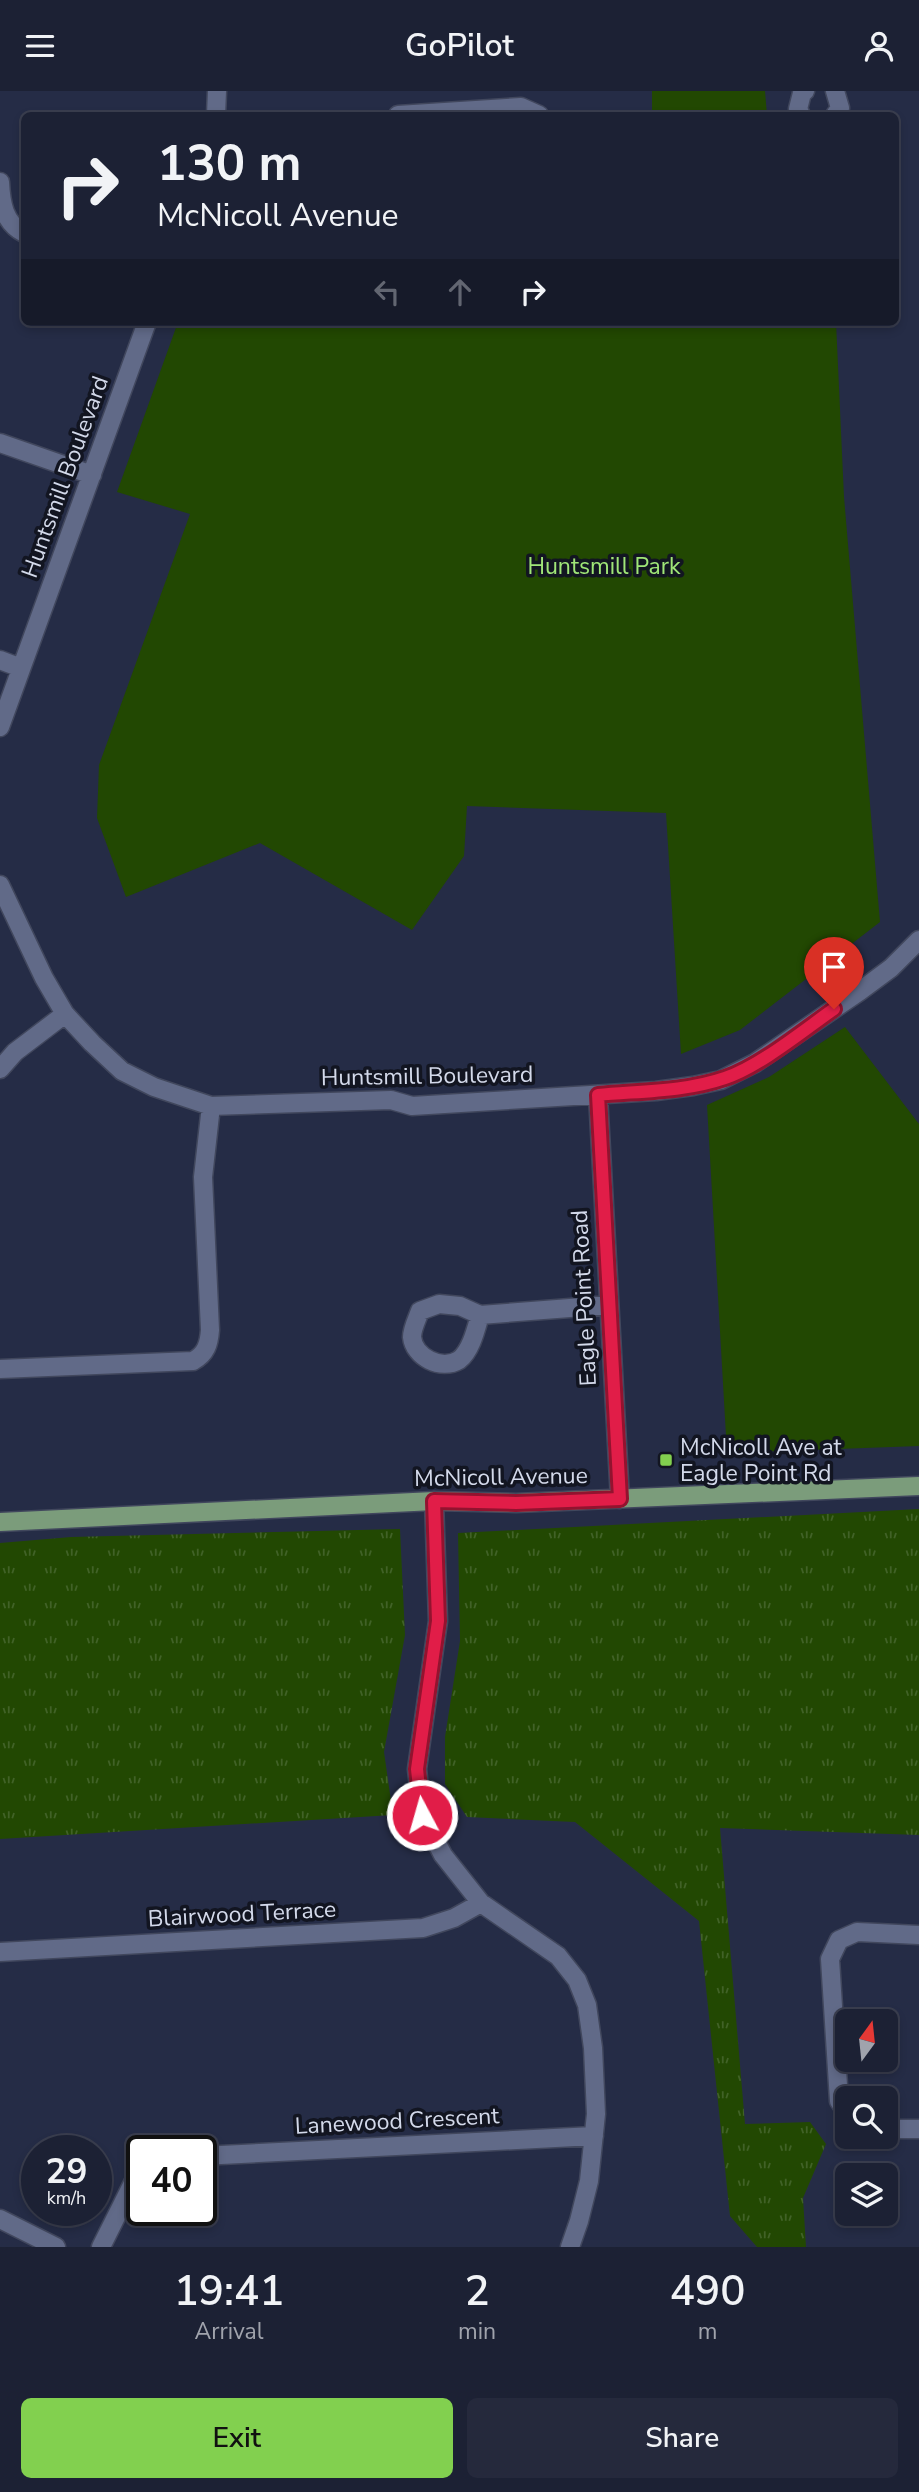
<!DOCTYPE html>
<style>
body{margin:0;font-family:"Nunito Sans",sans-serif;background:#25293c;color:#f1f3f6;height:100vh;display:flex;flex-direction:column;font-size:26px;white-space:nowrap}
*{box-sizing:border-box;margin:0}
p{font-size:23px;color:#a0a3ac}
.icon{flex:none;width:38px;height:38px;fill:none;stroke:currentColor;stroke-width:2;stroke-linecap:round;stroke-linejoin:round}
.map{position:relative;height:2156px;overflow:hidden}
.drawer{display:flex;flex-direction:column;background:#1c2134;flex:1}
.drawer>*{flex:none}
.top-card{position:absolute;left:21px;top:21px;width:878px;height:214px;border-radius:10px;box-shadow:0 4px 10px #0003,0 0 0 2px #3a3e4f;background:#1c2134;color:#f1f3f6;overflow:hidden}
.needle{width:46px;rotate:15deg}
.buttons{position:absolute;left:835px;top:1918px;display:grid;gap:14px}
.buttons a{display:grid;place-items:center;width:63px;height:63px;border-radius:10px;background:#1c2134;box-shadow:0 4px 10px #0003,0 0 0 2px #3a3e4f;font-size:35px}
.speed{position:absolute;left:21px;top:2044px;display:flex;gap:14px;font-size:35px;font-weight:700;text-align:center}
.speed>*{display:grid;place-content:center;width:91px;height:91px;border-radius:50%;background:#1c2134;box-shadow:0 4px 10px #0003,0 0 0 2px #3a3e4f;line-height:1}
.speed small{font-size:18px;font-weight:400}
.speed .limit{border:4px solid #111;border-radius:10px;background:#fff;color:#111}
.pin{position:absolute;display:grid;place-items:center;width:60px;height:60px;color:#fff;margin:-72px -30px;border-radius:50% 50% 50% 0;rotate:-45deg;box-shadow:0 0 7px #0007}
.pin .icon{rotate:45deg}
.me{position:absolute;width:77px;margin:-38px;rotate:354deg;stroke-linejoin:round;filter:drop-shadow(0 0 5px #0008)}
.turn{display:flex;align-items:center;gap:24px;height:147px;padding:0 21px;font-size:32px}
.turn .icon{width:91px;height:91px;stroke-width:2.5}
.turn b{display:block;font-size:49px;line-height:60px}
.lanes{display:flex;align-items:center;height:66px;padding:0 21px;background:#0003;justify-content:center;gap:35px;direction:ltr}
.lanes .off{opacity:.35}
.eta{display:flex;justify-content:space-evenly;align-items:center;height:119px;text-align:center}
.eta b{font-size:42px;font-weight:600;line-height:49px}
.primary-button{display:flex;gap:14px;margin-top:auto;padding:14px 21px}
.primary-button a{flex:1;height:80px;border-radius:10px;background:#82d04f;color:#111;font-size:28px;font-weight:600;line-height:80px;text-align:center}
.primary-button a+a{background:#25293c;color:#f1f3f6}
header{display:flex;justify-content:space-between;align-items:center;height:91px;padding:0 21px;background:#1c2134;font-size:32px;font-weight:600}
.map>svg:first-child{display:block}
.grass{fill:url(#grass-tufts)}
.park{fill:#224802}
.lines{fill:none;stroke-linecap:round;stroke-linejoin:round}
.minor-casing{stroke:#41475d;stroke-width:21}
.major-casing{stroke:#41475d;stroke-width:21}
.minor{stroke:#616a88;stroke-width:18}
.major{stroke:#7b9c7b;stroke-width:18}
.route-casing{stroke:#92132f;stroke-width:18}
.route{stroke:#e11d48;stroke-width:12}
.poi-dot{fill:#82d04f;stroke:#121521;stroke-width:2.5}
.labels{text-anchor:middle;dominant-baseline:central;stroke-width:7;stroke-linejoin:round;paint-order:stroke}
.street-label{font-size:23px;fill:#d3d9ea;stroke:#121521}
.park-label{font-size:23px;fill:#a0e678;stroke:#121521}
.poi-label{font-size:23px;fill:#d3d9ea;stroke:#121521;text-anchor:start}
</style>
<header><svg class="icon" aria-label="menu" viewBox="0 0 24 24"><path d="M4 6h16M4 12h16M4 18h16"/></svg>GoPilot<svg class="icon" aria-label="person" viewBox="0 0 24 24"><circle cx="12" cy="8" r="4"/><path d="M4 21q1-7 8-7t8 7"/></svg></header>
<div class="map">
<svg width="919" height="2156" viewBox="0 0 919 2156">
<defs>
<pattern id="grass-tufts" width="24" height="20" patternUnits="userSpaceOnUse" patternTransform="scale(1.75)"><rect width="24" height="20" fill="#224802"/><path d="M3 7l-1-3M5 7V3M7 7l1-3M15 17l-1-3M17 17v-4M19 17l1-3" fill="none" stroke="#416227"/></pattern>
</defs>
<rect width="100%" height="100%" fill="#252c46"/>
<path class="grass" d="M 919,1418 L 919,1744 L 720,1737 L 745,2033 L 810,2031 L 826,2053 L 803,2107 L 806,2156 L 757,2156 L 730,2125 L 699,1830 L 575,1731 L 467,1726 L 445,1693 L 445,1646 L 460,1550 L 458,1442 Z
M 400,1438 L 405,1544 L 384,1661 L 393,1724 L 0,1748 L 0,1452 L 71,1446 Z"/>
<path class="park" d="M 652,0 L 765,0 L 767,24 L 652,24 Z
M 178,231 L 836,231 L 844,406 L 880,831 L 740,939 L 681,963 L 666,722 L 467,715 L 464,765 L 412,839 L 260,752 L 126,806 L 97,727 L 99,674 L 190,423 L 117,401 Z
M 845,936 L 919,1033 L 919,1355 L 727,1362 L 707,1014 L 769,986 Z"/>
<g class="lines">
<g class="minor-casing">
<path id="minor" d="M 835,0 L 840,17 L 835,24
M 216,24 L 217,0
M 398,24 L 521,16 L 539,24
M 801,24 L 798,18 L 802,2 L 805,0
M 0,91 C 1,112 4,132 24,142
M 0,352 L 92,384
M 0,569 L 21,577
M 0,636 L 147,231
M 0,794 L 44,887 L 65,923 L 92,952 L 122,980 L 154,996 L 211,1015 L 391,1009 L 412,1015 L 656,1000 L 693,995 L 721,989 L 755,972 L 860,900 L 891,877 L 919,849
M 0,978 L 15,961 L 65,923
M 598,1004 L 620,1408
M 480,1224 C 476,1238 471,1260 459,1269 C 441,1280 414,1266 412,1246 C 412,1238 417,1228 420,1220 L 439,1213 L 460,1215 L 480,1224 L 609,1214
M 0,1278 L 193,1270 C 206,1263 209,1253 210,1239 L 203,1086 L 211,1015
M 434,1410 L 438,1530 L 417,1678 L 422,1724 L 443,1764 L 481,1812 L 558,1865 L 577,1889 L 587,1914 L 593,1957 L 596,2023 L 589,2090 L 579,2130 L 570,2156
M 0,1861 L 423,1837 L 454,1827 L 481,1812
M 847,2022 L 839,2010 L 830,1868 L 839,1849 L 857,1841 L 919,1844
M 886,2038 L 919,2038
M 201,2065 L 594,2045
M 0,2128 L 56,2156
M 101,2156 L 142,2074"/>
</g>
<g class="major-casing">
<path id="major" d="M 0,1431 L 434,1410 L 516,1412 L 919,1395"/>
</g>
<use href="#minor" class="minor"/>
<use href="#major" class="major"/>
</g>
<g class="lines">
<g class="route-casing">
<path id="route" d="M 422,1724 L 417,1678 L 438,1530 L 434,1410 L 516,1412 L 620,1408 L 598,1004 C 640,1000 684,1001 725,987 C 759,976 804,939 834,918"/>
</g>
<use href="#route" class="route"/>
</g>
<rect class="poi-dot" x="659" y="1362" width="14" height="14" rx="3.5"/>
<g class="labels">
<g class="street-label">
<text transform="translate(65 386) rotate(-70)">Huntsmill Boulevard</text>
<text transform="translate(427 985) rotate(-1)">Huntsmill Boulevard</text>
<text transform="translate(584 1207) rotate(-93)">Eagle Point Road</text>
<text transform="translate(501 1386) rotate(-1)">McNicoll Avenue</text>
<text transform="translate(242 1823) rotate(-3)">Blairwood Terrace</text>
<text transform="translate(397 2030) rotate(-3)">Lanewood Crescent</text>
</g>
<g class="park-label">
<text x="604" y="475">Huntsmill Park</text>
</g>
<g class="poi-label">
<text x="680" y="1356">McNicoll Ave at<tspan x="680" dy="26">Eagle Point Rd</tspan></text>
</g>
</g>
</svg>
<div class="buttons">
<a><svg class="needle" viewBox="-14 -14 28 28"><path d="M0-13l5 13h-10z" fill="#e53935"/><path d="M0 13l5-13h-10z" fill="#a0a3ac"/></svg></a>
<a><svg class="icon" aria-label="search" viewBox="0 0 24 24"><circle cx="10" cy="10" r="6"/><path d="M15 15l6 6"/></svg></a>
<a><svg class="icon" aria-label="layers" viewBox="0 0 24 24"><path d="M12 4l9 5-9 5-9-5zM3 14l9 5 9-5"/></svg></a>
</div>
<div class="speed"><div>29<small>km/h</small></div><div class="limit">40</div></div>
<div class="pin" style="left:834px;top:918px;background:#d93025"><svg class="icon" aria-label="arrive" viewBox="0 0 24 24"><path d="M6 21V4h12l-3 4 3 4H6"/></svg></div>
<svg class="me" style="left:422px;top:1724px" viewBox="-20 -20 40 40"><circle r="17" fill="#e11d48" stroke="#fff" stroke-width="3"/><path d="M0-11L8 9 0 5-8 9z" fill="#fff"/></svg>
<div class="top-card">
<div class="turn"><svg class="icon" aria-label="right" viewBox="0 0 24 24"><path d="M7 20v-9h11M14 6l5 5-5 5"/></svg><div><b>130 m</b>McNicoll Avenue</div></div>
<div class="lanes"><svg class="icon off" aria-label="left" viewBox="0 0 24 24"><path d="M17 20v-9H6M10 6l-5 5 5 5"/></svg><svg class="icon off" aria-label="ahead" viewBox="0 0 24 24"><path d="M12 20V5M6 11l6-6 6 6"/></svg><svg class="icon" aria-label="right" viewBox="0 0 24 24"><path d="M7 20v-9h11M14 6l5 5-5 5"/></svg></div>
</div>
</div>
<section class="drawer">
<div class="eta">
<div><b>19:41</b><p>Arrival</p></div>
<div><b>2</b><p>min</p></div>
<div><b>490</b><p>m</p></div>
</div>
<div class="primary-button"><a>Exit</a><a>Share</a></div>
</section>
